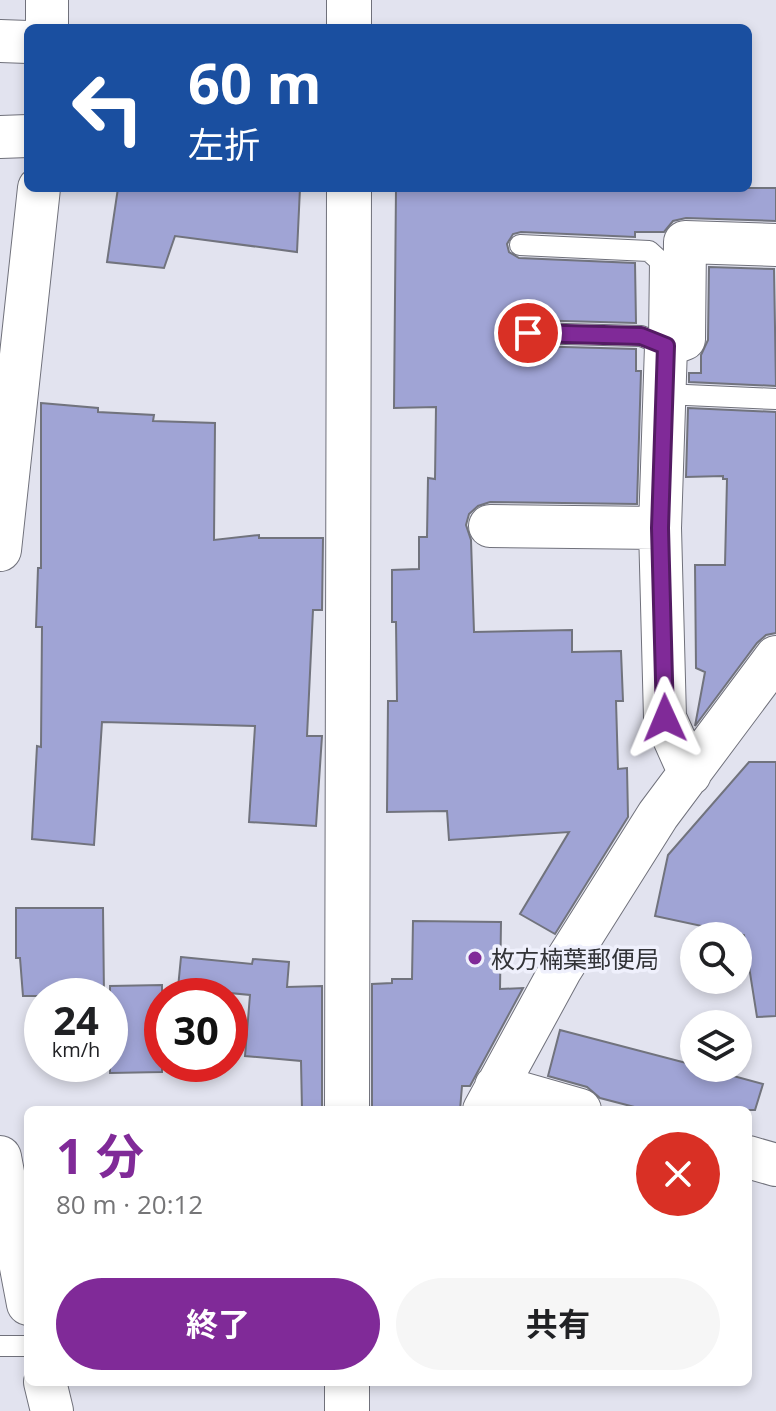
<!DOCTYPE html>
<html lang="ja">
<meta charset="utf-8">
<style>
body{margin:0;font-family:"Open Sans","Noto Sans JP",sans-serif;background:#f6f6f6;color:#202124;height:100vh;display:flex;flex-direction:column;font-size:30px;white-space:nowrap}
*{box-sizing:border-box;margin:0}
p{font-size:26px;color:#757577}
.icon{flex:none;width:44px;height:44px;fill:none;stroke:currentColor;stroke-width:2;stroke-linecap:round;stroke-linejoin:round}
.map{position:relative;flex:1;overflow:hidden}
.sheet{position:absolute;left:24px;top:1106px;width:728px;height:280px;display:flex;flex-direction:column;background:#fff;border-radius:12px;box-shadow:0 4px 12px #0003}
.sheet>*{flex:none}
.top-card{position:absolute;left:24px;top:24px;width:728px;height:168px;border-radius:12px;box-shadow:0 4px 12px #0003;background:#1a4fa0;color:#fff;overflow:hidden}
.buttons{position:absolute;left:680px;top:922px;display:grid;gap:16px}
.buttons a{display:grid;place-items:center;width:72px;height:72px;border-radius:50%;background:#fff;box-shadow:0 4px 12px #0003;font-size:40px}
.speed{position:absolute;left:24px;top:978px;display:flex;gap:16px;font-size:40px;font-weight:700;text-align:center}
.speed>*{display:grid;place-content:center;width:104px;height:104px;border-radius:50%;background:#fff;box-shadow:0 4px 12px #0003;line-height:1}
.speed small{font-size:20px;font-weight:400}
.speed .limit{border:12px solid #d22;background:#fff;color:#111}
.pin{position:absolute;display:grid;place-items:center;width:68px;height:68px;color:#fff;margin:-34px;border:4px solid #fff;border-radius:50%;box-shadow:0 2px 8px #0007}
.me{position:absolute;width:88px;margin:-44px;rotate:359deg;stroke-linejoin:round;filter:drop-shadow(0 0 6px #0008)}
.turn{display:flex;align-items:center;gap:28px;height:168px;padding:0 32px;font-size:36px}
.turn .icon{width:104px;height:104px;stroke-width:2.5}
.turn b{display:block;font-size:56px;line-height:68px}
.round{display:grid;place-items:center;flex:none;width:84px;height:84px;border-radius:42px;background:#f6f6f6}
.summary{display:flex;align-items:center;justify-content:space-between;height:136px;padding:0 32px}
h1{font-size:48px;font-weight:700;line-height:60px;color:#802a98}
.action{display:flex;gap:16px;margin-top:auto;padding:16px 32px}
.action a{flex:1;height:92px;border-radius:48px;background:#802a98;color:#fff;font-size:32px;font-weight:700;line-height:92px;text-align:center}
.action a+a{background:#f6f6f6;color:#202124}
.map>svg:first-child{display:block}
.building{fill:#a0a4d5;stroke:#71737d;stroke-width:2}
.lines{fill:none;stroke-linecap:round;stroke-linejoin:round}
.service-casing{stroke:#70717b;stroke-width:22}
.minor-casing{stroke:#70717b;stroke-width:44}
.tertiary-casing{stroke:#70717b;stroke-width:46}
.service{stroke:#fff;stroke-width:20}
.minor{stroke:#fff;stroke-width:42}
.tertiary{stroke:#fff;stroke-width:44}
.route-casing{stroke:#531b63;stroke-width:20}
.route{stroke:#802a98;stroke-width:14}
.poi-dot{fill:#802a98;stroke:#eff0fc;stroke-width:3}
.labels{text-anchor:middle;dominant-baseline:central;stroke-width:7;stroke-linejoin:round;paint-order:stroke}
.poi-label{font-size:24px;fill:#323337;stroke:#eff0fc;text-anchor:start}
</style>
<div class="map">
<svg width="776" height="1411" viewBox="0 0 776 1411">
<rect width="100%" height="100%" fill="#e2e3ef"/>
<path class="building" d="M 118,188 L 300,188 L 297,252 L 175,236 L 164,268 L 107,262 Z
M 396,188 L 776,188 L 776,221 L 686,218 L 673,221 L 664,232 L 635,232 L 635,237 L 521,232 L 513,234 L 507,244 L 509,252 L 519,258 L 635,263 L 636,323 L 528,320 L 517,326 L 515,333 L 521,344 L 528,346 L 636,349 L 636,371 L 641,371 L 637,504 L 490,502 L 478,506 L 469,514 L 466,525 L 471,540 L 474,632 L 572,630 L 572,652 L 621,651 L 623,701 L 616,701 L 618,769 L 627,768 L 628,817 L 555,934 L 520,914 L 569,832 L 449,840 L 447,811 L 387,812 L 388,701 L 397,701 L 396,622 L 392,622 L 392,570 L 419,569 L 419,537 L 427,537 L 428,478 L 435,479 L 436,407 L 394,408 Z
M 709,267 L 774,269 L 776,386 L 689,382 L 689,373 L 701,373 L 701,355 L 708,340 Z
M 41,403 L 98,408 L 98,412 L 154,415 L 153,421 L 215,423 L 214,540 L 259,535 L 259,538 L 323,538 L 322,610 L 313,610 L 307,736 L 322,736 L 316,826 L 249,822 L 255,726 L 102,722 L 94,845 L 32,839 L 37,746 L 41,747 L 42,627 L 36,627 L 38,568 L 41,568 Z
M 688,408 L 776,412 L 776,633 L 766,635 L 757,643 L 695,726 L 705,672 L 696,668 L 695,565 L 725,565 L 727,479 L 723,479 L 723,476 L 686,477 Z
M 749,762 L 776,762 L 776,1016 L 757,1017 L 744,935 L 655,916 L 668,855 Z
M 16,908 L 103,908 L 104,996 L 23,996 L 20,958 L 16,958 Z
M 413,921 L 501,922 L 500,989 L 523,988 L 470,1086 L 462,1086 L 460,1110 L 372,1110 L 372,984 L 392,983 L 392,979 L 412,979 Z
M 181,957 L 252,964 L 253,959 L 289,962 L 287,987 L 322,986 L 322,1110 L 302,1110 L 301,1061 L 245,1056 L 250,995 L 178,988 Z
M 162,985 L 162,1072 L 110,1073 L 110,986 Z
M 560,1030 L 694,1065 L 694,1068 L 704,1068 L 763,1084 L 755,1110 L 646,1110 L 600,1098 L 587,1087 L 548,1076 Z"/>
<g class="lines">
<g class="service-casing">
<path id="service" d="M 520,245 L 649,251 L 660,261 L 659,343
M 528,333 L 641,336 L 666,346
M 664,394 L 776,399
M 0,1346 L 28,1346"/>
</g>
<g class="minor-casing">
<path id="minor" d="M 47,28 L 47,0
M 0,41 L 28,42
M 0,137 L 28,136
M 490,526 L 660,528
M 0,550 L 39,188
M 690,774 L 665,718 L 660,528 L 666,346 L 684,339 L 685,242 L 776,245
M 496,1086 L 580,1110
M 484,1110 L 561,969 L 658,815 L 776,657
M 0,1157 L 28,1304
M 748,1157 L 776,1165
M 45,1382 L 52,1411"/>
</g>
<g class="tertiary-casing">
<path id="tertiary" d="M 349,28 L 349,0
M 347,1110 L 349,188
M 347,1382 L 347,1411"/>
</g>
<use href="#service" class="service"/>
<use href="#minor" class="minor"/>
<use href="#tertiary" class="tertiary"/>
</g>
<g class="lines">
<g class="route-casing">
<path id="route" d="M 528,333 L 641,336 L 666,346 L 660,528 L 665,718"/>
</g>
<use href="#route" class="route"/>
</g>
<circle class="poi-dot" cx="475" cy="958" r="8"/>
<g class="labels">
<g class="poi-label">
<text x="491" y="958">枚方楠葉郵便局</text>
</g>
</g>
</svg>
<div class="buttons">
<a><svg class="icon" aria-label="search" viewBox="0 0 24 24"><circle cx="10" cy="10" r="6"/><path d="M15 15l6 6"/></svg></a>
<a><svg class="icon" aria-label="layers" viewBox="0 0 24 24"><path d="M12 4l9 5-9 5-9-5zM3 14l9 5 9-5"/></svg></a>
</div>
<div class="speed"><div>24<small>km/h</small></div><div class="limit">30</div></div>
<div class="pin" style="left:528px;top:333px;background:#d93025"><svg class="icon" aria-label="arrive" viewBox="0 0 24 24"><path d="M6 21V4h12l-3 4 3 4H6"/></svg></div>
<svg class="me" style="left:665px;top:718px" viewBox="-20 -20 40 40"><path d="M0-17L14 15 0 8-14 15z" fill="#802a98" stroke="#fff" stroke-width="4"/></svg>
<div class="top-card">
<div class="turn"><svg class="icon" aria-label="left" viewBox="0 0 24 24"><path d="M17 20v-9H6M10 6l-5 5 5 5"/></svg><div><b>60 m</b>左折</div></div>
</div>
<section class="sheet">
<div class="summary"><div><h1>1 分</h1><p>80 m · 20:12</p></div><a class="round" style="background:#d93025;color:#fff"><svg class="icon" aria-label="close" viewBox="0 0 24 24"><path d="M6 6l12 12M18 6L6 18"/></svg></a></div>
<div class="action"><a>終了</a><a>共有</a></div>
</section>
</div>
